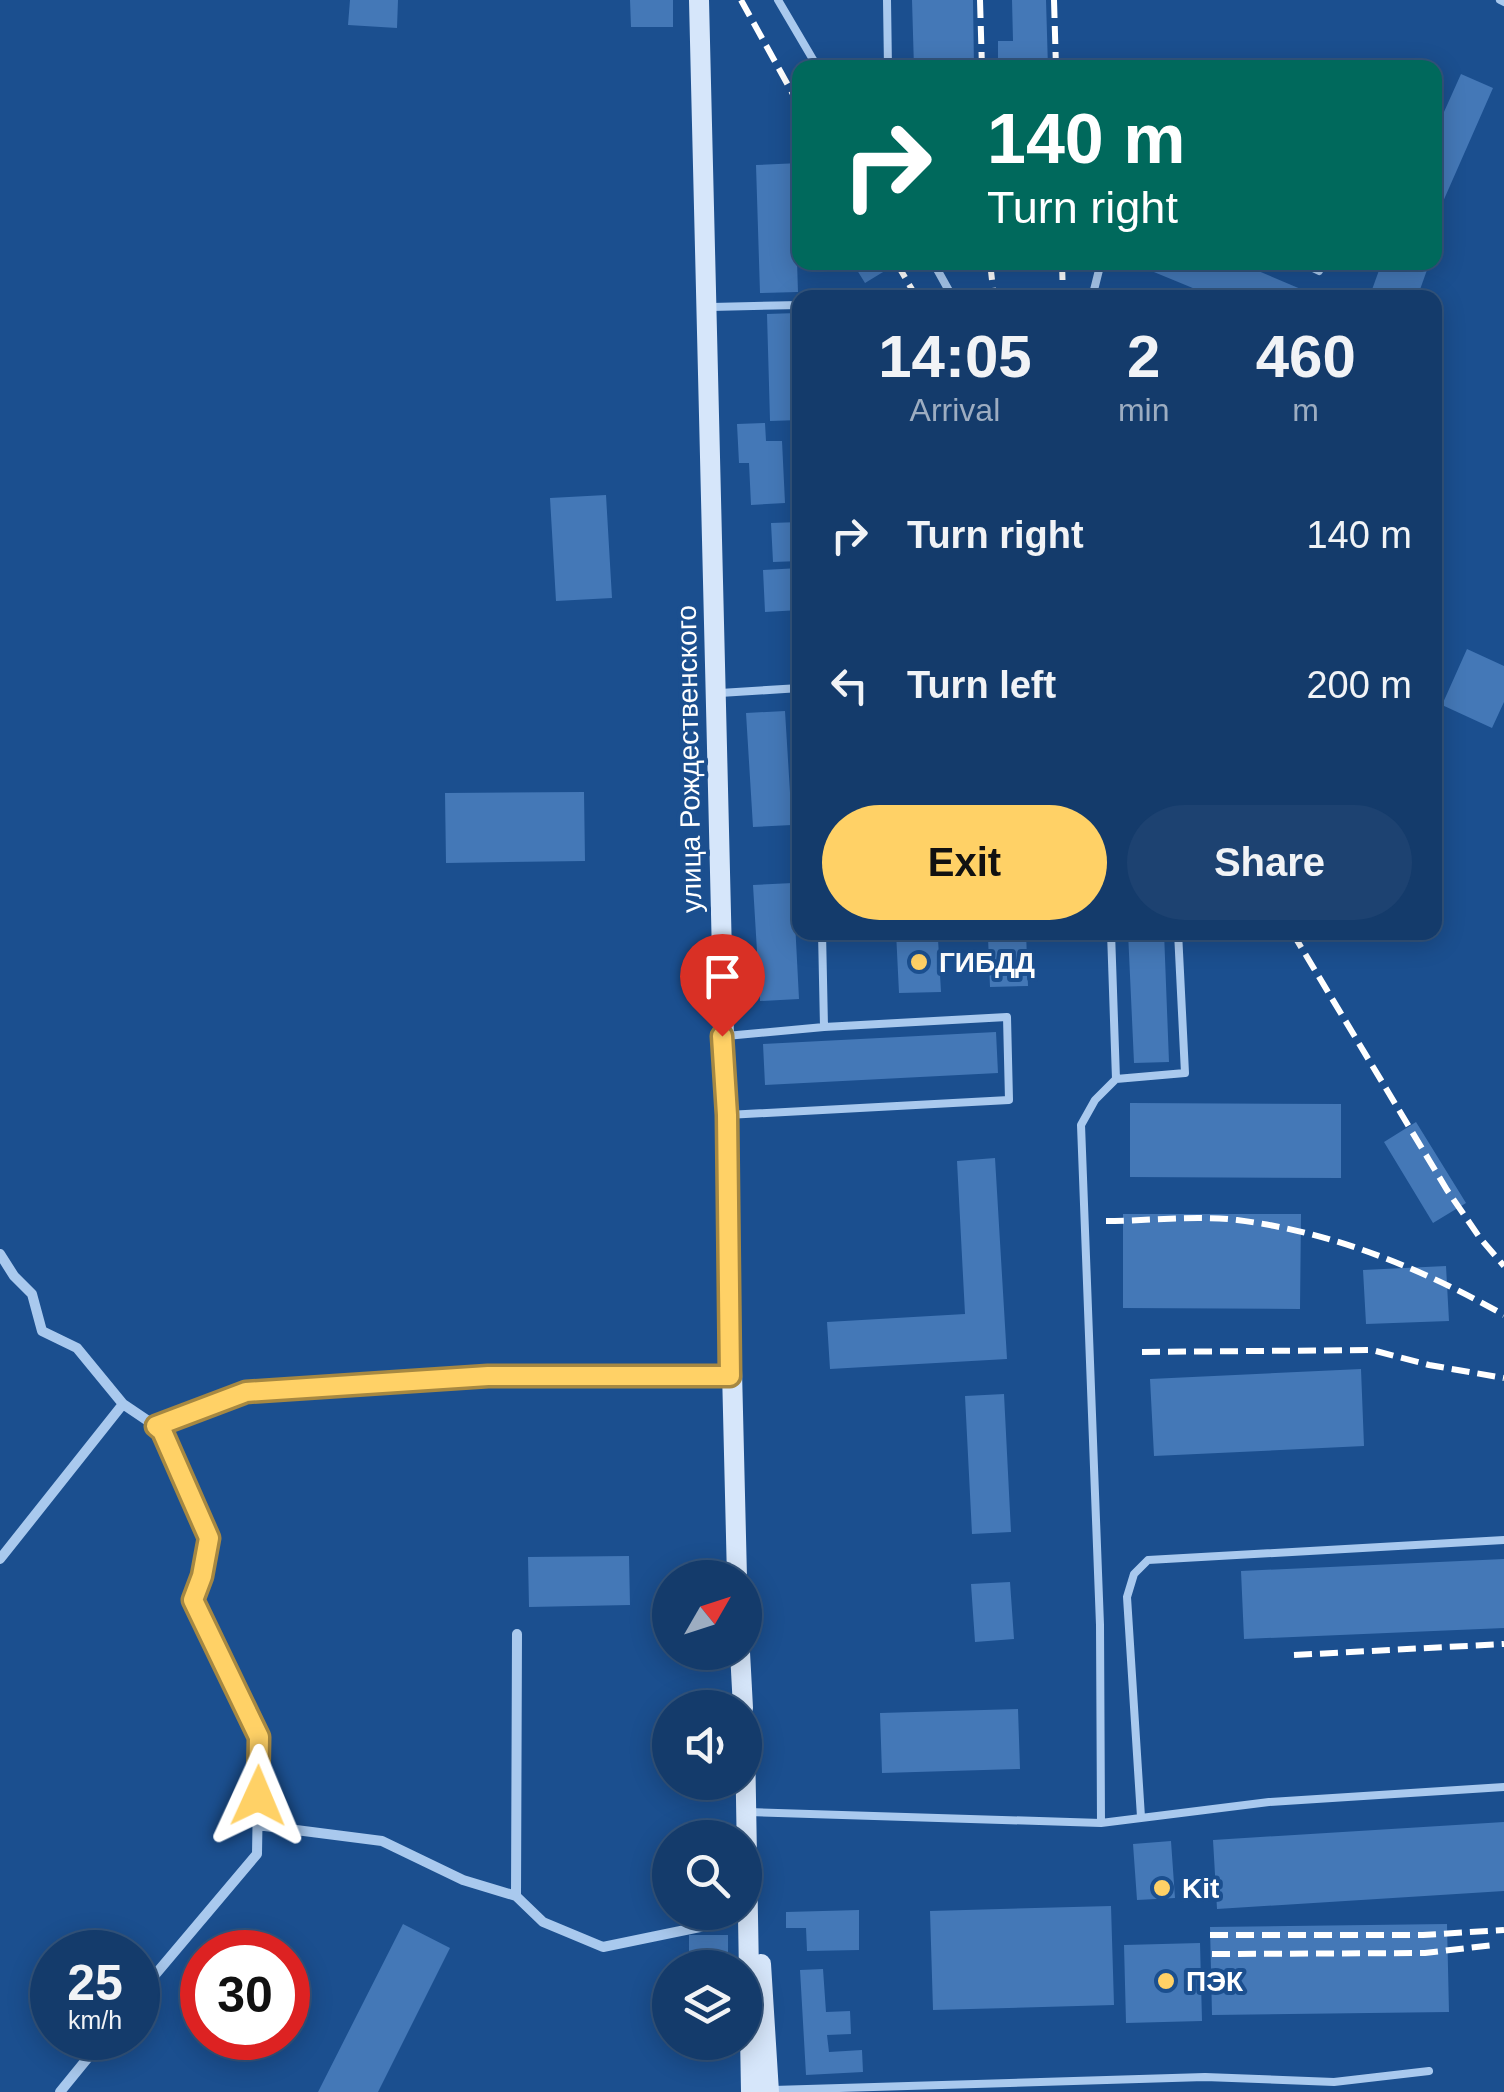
<!DOCTYPE html>
<meta charset="utf-8">
<style>
body{margin:0;font-family:Arial,sans-serif;background:#1d4271;color:#f1f3f6;height:100vh;display:flex;flex-direction:column;font-size:38px;white-space:nowrap}
*{box-sizing:border-box;margin:0}
p{font-size:32px;color:#9dadc1}
.icon{flex:none;width:55px;height:55px;fill:none;stroke:currentColor;stroke-width:2;stroke-linecap:round;stroke-linejoin:round}
.map{position:relative;flex:1;overflow:hidden}
.sheet{position:absolute;left:792px;top:290px;width:650px;height:650px;display:flex;flex-direction:column;background:#143b6b;border-radius:20px;box-shadow:0 5px 25px #0003,0 0 0 2px #33557e}
.sheet>*{flex:none}
.hud{position:absolute;left:792px;top:60px;width:650px;height:210px;border-radius:20px;box-shadow:0 5px 25px #0003,0 0 0 2px #33557e;background:#00695c;color:#fff;overflow:hidden}
.needle{width:65px;rotate:51deg}
.fabs{position:absolute;left:652px;top:1560px;display:grid;gap:20px}
.fabs a{display:grid;place-items:center;width:110px;height:110px;border-radius:50%;background:#143b6b;box-shadow:0 5px 25px #0003,0 0 0 2px #33557e;font-size:50px}
.speed{position:absolute;left:30px;top:1930px;display:flex;gap:20px;font-size:50px;font-weight:700;text-align:center}
.speed>*{display:grid;place-content:center;width:130px;height:130px;border-radius:50%;background:#143b6b;box-shadow:0 5px 25px #0003,0 0 0 2px #33557e;line-height:1}
.speed small{font-size:25px;font-weight:400}
.speed .limit{border:15px solid #d22;background:#fff;color:#111}
.pin{position:absolute;display:grid;place-items:center;width:85px;height:85px;color:#fff;margin:-102px -42px;border-radius:50% 50% 50% 0;rotate:-45deg;box-shadow:0 0 10px #0007}
.pin .icon{rotate:45deg}
.me{position:absolute;width:110px;margin:-55px;rotate:1deg;stroke-linejoin:round;filter:drop-shadow(0 0 8px #0008)}
.turn{display:flex;align-items:center;gap:35px;height:210px;padding:0 30px;font-size:45px}
.turn .icon{width:130px;height:130px;stroke-width:2.5}
.turn b{display:block;font-size:70px;line-height:85px}
.eta{display:flex;justify-content:space-evenly;align-items:center;height:170px;text-align:center}
.eta b{font-size:60px;font-weight:700;line-height:70px}
.cta{display:flex;gap:20px;margin-top:auto;padding:20px 30px}
.cta a{flex:1;height:115px;border-radius:60px;background:#ffd166;color:#111;font-size:40px;font-weight:700;line-height:115px;text-align:center}
.cta a+a{background:#1d4271;color:#f1f3f6}
ul{padding:0;list-style:none}
li{display:flex;align-items:center;gap:30px;height:150px;padding:0 30px}
li div{flex:1}
li b{display:block;font-size:38px}
li em{font-style:normal}
.map>svg:first-child{display:block}
.building{fill:#4478b7}
.lines{fill:none;stroke-linecap:round;stroke-linejoin:round}
.service{stroke:#a9c9ee;stroke-width:8}
.minor{stroke:#a9c9ee;stroke-width:10}
.secondary{stroke:#d6e6fa;stroke-width:20}
.rail{stroke:#fff;stroke-width:6;stroke-dasharray:18 8;stroke-linecap:butt}
.route-casing{stroke:#a68842;stroke-width:25}
.route{stroke:#ffd166;stroke-width:18}
.poi-dot{fill:#ffd166;stroke:#1b4f8f;stroke-width:4}
.labels{text-anchor:middle;dominant-baseline:central;stroke-width:8;stroke-linejoin:round;paint-order:stroke}
.street-label{font-size:28px;fill:#fff;stroke:#1b4f8f}
.poi-label{font-size:28px;font-weight:bold;fill:#fff;stroke:#1b4f8f;text-anchor:start}
</style>
<div class="map">
<svg width="1504" height="2092" viewBox="0 0 1504 2092">
<rect width="100%" height="100%" fill="#1b4f8f"/>
<path class="building" d="M 350,0 L 398,0 L 397,28 L 348,25 Z
M 630,0 L 673,0 L 673,27 L 631,27 Z
M 912,0 L 973,0 L 974,68 L 914,68 Z
M 1012,0 L 1046,0 L 1048,68 L 998,68 L 998,41 L 1013,41 Z
M 1461,74 L 1493,88 L 1438,213 L 1435,212 L 1435,132 Z
M 800,163 L 800,199 L 795,199 L 798,292 L 760,293 L 756,165 Z
M 852,262 L 890,262 L 893,266 L 865,283 Z
M 1237,262 L 1322,298 L 1217,298 L 1132,263 Z
M 1382,262 L 1407,262 L 1427,270 L 1417,298 L 1369,298 Z
M 797,313 L 800,420 L 770,421 L 767,314 Z
M 765,423 L 766,441 L 782,441 L 785,503 L 751,505 L 749,463 L 739,463 L 737,424 Z
M 606,495 L 612,598 L 556,601 L 550,498 Z
M 800,522 L 800,561 L 773,562 L 771,523 Z
M 800,568 L 800,610 L 765,612 L 763,570 Z
M 800,648 L 800,671 L 794,672 L 792,649 Z
M 1467,649 L 1504,666 L 1504,702 L 1492,728 L 1442,705 Z
M 785,711 L 792,825 L 753,827 L 746,713 Z
M 584,792 L 585,861 L 446,863 L 445,793 Z
M 793,883 L 799,999 L 760,1001 L 753,885 Z
M 896,932 L 1026,932 L 1028,986 L 990,987 L 988,937 L 938,939 L 941,992 L 899,993 Z
M 1128,932 L 1164,932 L 1169,1062 L 1134,1063 Z
M 996,1032 L 998,1073 L 765,1085 L 763,1044 Z
M 1130,1103 L 1341,1104 L 1341,1178 L 1130,1177 Z
M 1416,1122 L 1466,1203 L 1433,1223 L 1384,1142 Z
M 995,1158 L 1007,1359 L 830,1369 L 827,1322 L 965,1314 L 957,1161 Z
M 1123,1214 L 1301,1214 L 1300,1309 L 1123,1308 Z
M 1446,1266 L 1449,1321 L 1366,1324 L 1363,1270 Z
M 1361,1369 L 1364,1446 L 1154,1456 L 1150,1379 Z
M 1004,1394 L 1011,1532 L 972,1534 L 965,1396 Z
M 629,1556 L 630,1605 L 529,1607 L 528,1557 Z
M 1504,1559 L 1504,1628 L 1244,1639 L 1241,1571 Z
M 1010,1582 L 1014,1639 L 975,1642 L 971,1584 Z
M 1018,1709 L 1020,1769 L 882,1773 L 880,1713 Z
M 1504,1822 L 1504,1891 L 1217,1909 L 1213,1840 Z
M 1171,1841 L 1175,1898 L 1137,1900 L 1133,1844 Z
M 1111,1906 L 1114,2005 L 933,2010 L 930,1911 Z
M 859,1910 L 859,1950 L 807,1951 L 806,1928 L 786,1928 L 786,1912 Z
M 403,1924 L 450,1948 L 378,2092 L 318,2092 Z
M 1447,1924 L 1449,2012 L 1212,2015 L 1210,1927 Z
M 689,1935 L 728,1935 L 728,1968 L 689,1968 Z
M 1200,1943 L 1202,2021 L 1126,2023 L 1124,1945 Z
M 823,1969 L 826,2012 L 850,2011 L 851,2034 L 827,2035 L 829,2052 L 862,2050 L 863,2072 L 806,2075 L 800,1970 Z
M 690,2042 L 712,2042 L 712,2058 L 690,2058 Z"/>
<g class="lines">
<path class="service" d="M 778,0 L 818,68
M 887,0 L 888,68
M 1500,0 L 1504,2
M 933,262 L 953,298
M 1300,262 L 1319,271
M 1092,298 L 1101,262
M 711,307 L 800,305
M 720,693 L 800,688
M 822,932 L 824,1027
M 1111,932 L 1116,1079
M 726,1036 L 824,1027 L 1007,1017 L 1009,1100 L 727,1115
M 749,1812 L 1101,1823 L 1100,1625 L 1081,1125 L 1095,1100 L 1116,1079 L 1185,1073 L 1178,932
M 1141,1817 L 1127,1597 L 1134,1574 L 1148,1560 L 1504,1540
M 1101,1823 L 1269,1802 L 1504,1787
M 773,2090 L 1205,2077 L 1334,2082 L 1429,2071"/>
<path class="minor" d="M 0,1254 L 14,1276 L 32,1294 L 42,1331 L 77,1348 L 123,1404 L 163,1431 L 209,1538 L 202,1576 L 193,1600 L 259,1737 L 257,1854 L 138,1995
M 155,1426 L 246,1392 L 488,1376 L 730,1376
M 0,1559 L 123,1404
M 257,1825 L 382,1841 L 463,1880 L 516,1896 L 543,1922 L 603,1947 L 700,1927 L 729,1912
M 516,1896 L 517,1634
M 60,2092 L 104,2038"/>
<path class="secondary" d="M 699,0 L 737,1578
M 740,1652 L 743,1708
M 745,1741 L 751,2092
M 761,1964 L 769,2092"/>
<path class="rail" d="M 741,0 L 800,107
M 980,0 L 982,68
M 1054,0 L 1056,68
M 896,262 L 917,298
M 990,262 L 994,298
M 1062,262 L 1063,298
M 1292,932 L 1447,1190 L 1480,1238 L 1504,1266
M 1106,1221 C 1148,1221 1194,1215 1237,1220 C 1332,1232 1421,1268 1504,1315
M 1142,1352 L 1372,1350 L 1429,1365 L 1504,1378
M 1294,1655 L 1504,1644
M 1210,1935 L 1423,1935 L 1504,1930
M 1212,1954 L 1425,1953 L 1494,1945"/>
</g>
<g class="lines">
<g class="route-casing">
<path id="route" d="M 258,1796 L 259,1737 L 193,1600 L 202,1576 L 209,1538 L 162,1431 L 156,1426 L 246,1392 L 488,1376 L 730,1376 L 727,1115 L 722,1036"/>
</g>
<use href="#route" class="route"/>
</g>
<g class="poi-dot">
<circle cx="919" cy="962" r="10"/>
<circle cx="1162" cy="1888" r="10"/>
<circle cx="1166" cy="1981" r="10"/>
</g>
<g class="labels">
<g class="street-label">
<text transform="translate(689 759) rotate(-91)">улица Рождественского</text>
</g>
<g class="poi-label">
<text x="939" y="962">ГИБДД</text>
<text x="1182" y="1888">Kit</text>
<text x="1186" y="1981">ПЭК</text>
</g>
</g>
</svg>
<div class="fabs">
<a><svg class="needle" viewBox="-14 -14 28 28"><path d="M0-13l5 13h-10z" fill="#e53935"/><path d="M0 13l5-13h-10z" fill="#9dadc1"/></svg></a>
<a><svg class="icon" aria-label="sound" viewBox="0 0 24 24"><path d="M4 9h4l5-4v14l-5-4H4zM17 9q2 3 0 6"/></svg></a>
<a><svg class="icon" aria-label="search" viewBox="0 0 24 24"><circle cx="10" cy="10" r="6"/><path d="M15 15l6 6"/></svg></a>
<a><svg class="icon" aria-label="layers" viewBox="0 0 24 24"><path d="M12 4l9 5-9 5-9-5zM3 14l9 5 9-5"/></svg></a>
</div>
<div class="speed"><div>25<small>km/h</small></div><div class="limit">30</div></div>
<div class="pin" style="left:722px;top:1036px;background:#d93025"><svg class="icon" aria-label="arrive" viewBox="0 0 24 24"><path d="M6 21V4h12l-3 4 3 4H6"/></svg></div>
<svg class="me" style="left:258px;top:1796px" viewBox="-20 -20 40 40"><path d="M0-17L14 15 0 8-14 15z" fill="#ffd166" stroke="#fff" stroke-width="4"/></svg>
<div class="hud">
<div class="turn"><svg class="icon" aria-label="right" viewBox="0 0 24 24"><path d="M7 20v-9h11M14 6l5 5-5 5"/></svg><div><b>140 m</b>Turn right</div></div>
</div>
<section class="sheet">
<div class="eta">
<div><b>14:05</b><p>Arrival</p></div>
<div><b>2</b><p>min</p></div>
<div><b>460</b><p>m</p></div>
</div>
<ul>
<li><svg class="icon" aria-label="right" viewBox="0 0 24 24"><path d="M7 20v-9h11M14 6l5 5-5 5"/></svg><div><b>Turn right</b></div><em>140 m</em></li>
<li><svg class="icon" aria-label="left" viewBox="0 0 24 24"><path d="M17 20v-9H6M10 6l-5 5 5 5"/></svg><div><b>Turn left</b></div><em>200 m</em></li>
</ul>
<div class="cta"><a>Exit</a><a>Share</a></div>
</section>
</div>
